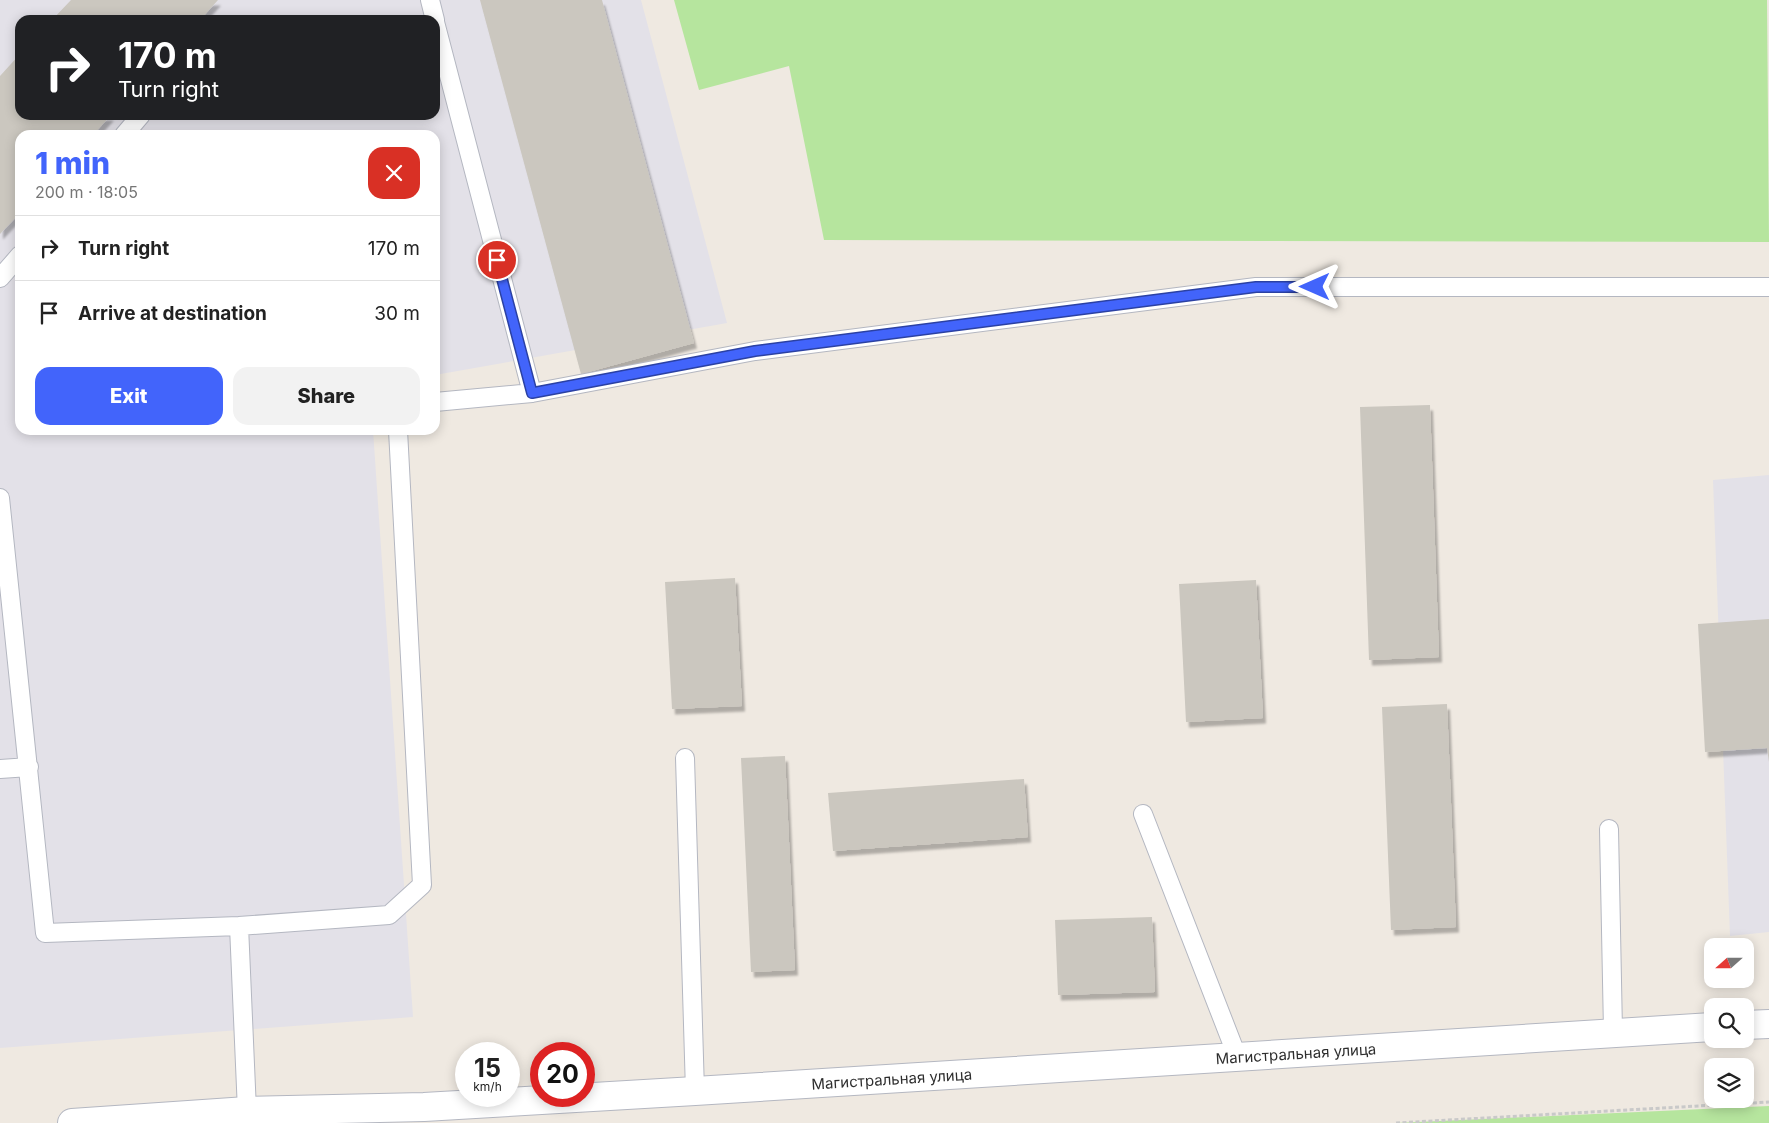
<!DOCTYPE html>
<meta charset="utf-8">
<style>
body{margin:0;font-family:Inter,sans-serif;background:#f2f2f2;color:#222;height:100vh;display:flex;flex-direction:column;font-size:19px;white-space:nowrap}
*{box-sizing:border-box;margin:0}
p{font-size:16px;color:#767676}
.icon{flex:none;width:28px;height:28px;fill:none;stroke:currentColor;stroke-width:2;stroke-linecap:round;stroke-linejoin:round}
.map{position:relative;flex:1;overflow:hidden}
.drawer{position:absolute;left:15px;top:130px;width:425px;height:305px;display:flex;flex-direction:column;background:#fff;border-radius:15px;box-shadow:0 2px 12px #0003}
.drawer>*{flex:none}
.banner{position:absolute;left:15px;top:15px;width:425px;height:105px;border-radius:15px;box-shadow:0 2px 12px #0003;background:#202124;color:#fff;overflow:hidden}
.needle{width:32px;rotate:249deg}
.tools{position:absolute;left:1704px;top:938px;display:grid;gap:10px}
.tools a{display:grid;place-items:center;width:50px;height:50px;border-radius:10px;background:#fff;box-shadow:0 2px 12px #0003;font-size:25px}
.speed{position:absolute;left:455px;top:1042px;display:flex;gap:10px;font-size:25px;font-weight:700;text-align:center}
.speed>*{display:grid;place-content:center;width:65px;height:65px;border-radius:50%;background:#fff;box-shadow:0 2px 12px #0003;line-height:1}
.speed small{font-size:12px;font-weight:400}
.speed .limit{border:8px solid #d22;background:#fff;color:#111}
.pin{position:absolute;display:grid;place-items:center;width:42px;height:42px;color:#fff;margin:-21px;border:2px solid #fff;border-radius:50%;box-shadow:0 1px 5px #0007}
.me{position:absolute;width:55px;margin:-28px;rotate:270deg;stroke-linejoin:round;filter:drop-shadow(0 0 4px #0008)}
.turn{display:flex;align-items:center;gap:18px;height:105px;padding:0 20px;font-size:22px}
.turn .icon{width:65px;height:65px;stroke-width:2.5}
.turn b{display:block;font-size:35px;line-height:42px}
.round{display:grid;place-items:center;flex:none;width:52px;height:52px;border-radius:15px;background:#f2f2f2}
.summary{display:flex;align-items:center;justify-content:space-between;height:85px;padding:0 20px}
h1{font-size:30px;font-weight:800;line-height:38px;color:#4264fb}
.primary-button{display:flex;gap:10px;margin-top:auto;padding:10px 20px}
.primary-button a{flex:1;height:58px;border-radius:15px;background:#4264fb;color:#fff;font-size:20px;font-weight:800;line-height:58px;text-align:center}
.primary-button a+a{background:#f2f2f2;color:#222}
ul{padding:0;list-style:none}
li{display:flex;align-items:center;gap:15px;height:65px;padding:0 20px;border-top:1px solid #e0e0e0}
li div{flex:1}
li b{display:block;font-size:19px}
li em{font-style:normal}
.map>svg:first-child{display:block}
.industrial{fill:#e3e1e8;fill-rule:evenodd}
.green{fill:#b6e59e}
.building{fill:#cbc7bf;filter:url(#shadow)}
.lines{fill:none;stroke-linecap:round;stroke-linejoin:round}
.lane-casing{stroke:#b4b7c1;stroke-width:20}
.secondary-casing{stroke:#b4b7c1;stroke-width:30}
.path{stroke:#c9c9c9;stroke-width:3;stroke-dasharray:4 2.5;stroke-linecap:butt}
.lane{stroke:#fff;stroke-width:18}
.secondary{stroke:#fff;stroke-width:28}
.route-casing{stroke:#2b41a3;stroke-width:12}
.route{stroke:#4264fb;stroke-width:9}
.labels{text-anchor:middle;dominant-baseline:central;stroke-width:4.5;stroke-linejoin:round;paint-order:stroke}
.street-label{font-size:15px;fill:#2e2e2e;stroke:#fff}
</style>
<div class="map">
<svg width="1769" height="1123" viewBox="0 0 1769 1123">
<defs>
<filter id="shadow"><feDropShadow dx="3" dy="5.5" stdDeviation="1" flood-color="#0004"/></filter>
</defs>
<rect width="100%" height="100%" fill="#efe9e1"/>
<path class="industrial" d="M 0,0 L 641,0 L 727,323 L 435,375 L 435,135 L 20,135 L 20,430 L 373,430 L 413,1017 L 0,1048 ZM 20,20 L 435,20 L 435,115 L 20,115 Z
M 1769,475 L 1769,932 L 1730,936 L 1713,480 Z"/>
<path class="green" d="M 674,0 L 1767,0 L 1769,242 L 824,240 L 789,66 L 699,90 Z
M 1769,1106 L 1769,1123 L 1396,1123 Z"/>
<path class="building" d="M 71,0 L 218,0 L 200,20 L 52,20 Z
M 480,0 L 602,0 L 694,343 L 581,374 Z
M 20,54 L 20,115 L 111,115 L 93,135 L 20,135 L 20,213 L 0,234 L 0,76 Z
M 1430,405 L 1439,657 L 1369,660 L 1360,407 Z
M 735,578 L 742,706 L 672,709 L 665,582 Z
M 1256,580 L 1263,718 L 1186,722 L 1179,584 Z
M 1769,619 L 1769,762 L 1767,748 L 1705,752 L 1698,624 Z
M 1447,704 L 1456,927 L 1391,930 L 1382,707 Z
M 785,756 L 795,970 L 751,972 L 741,758 Z
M 1024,779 L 1028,837 L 833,851 L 828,793 Z
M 1152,917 L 1155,992 L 1058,995 L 1055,920 Z"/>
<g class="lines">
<g class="lane-casing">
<path id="lane" d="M 430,0 L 435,20
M 435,22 L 532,393
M 124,135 L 141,115
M 0,278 L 20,255
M 435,402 L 532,393 L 755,351 L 1256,287 L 1769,287
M 0,498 L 45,933 L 239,926 L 389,915 L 422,885 L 398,430
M 685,758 L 695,1091
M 0,769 L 29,767
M 1143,814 L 1237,1056
M 1609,829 L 1613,1031
M 239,926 L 247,1111"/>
</g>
<g class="secondary-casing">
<g id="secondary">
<path d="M 1745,1025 L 1769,1024"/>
<path id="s1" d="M 72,1123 L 247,1111 L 424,1107 L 695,1091 L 1712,1027"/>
</g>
</g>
<path class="path" d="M 1396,1123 L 1769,1102"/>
<use href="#lane" class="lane"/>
<use href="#secondary" class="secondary"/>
</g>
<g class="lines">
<g class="route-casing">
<path id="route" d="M 497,260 L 532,393 L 755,351 L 1256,287 L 1315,287"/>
</g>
<use href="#route" class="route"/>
</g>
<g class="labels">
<g class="street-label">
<text stroke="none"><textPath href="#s1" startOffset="1226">Магистральная улица</textPath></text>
<text stroke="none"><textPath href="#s1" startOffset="821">Магистральная улица</textPath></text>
</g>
</g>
</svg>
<div class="tools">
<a><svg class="needle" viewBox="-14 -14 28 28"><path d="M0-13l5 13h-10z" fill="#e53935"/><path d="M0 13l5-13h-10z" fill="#767676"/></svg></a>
<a><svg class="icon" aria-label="search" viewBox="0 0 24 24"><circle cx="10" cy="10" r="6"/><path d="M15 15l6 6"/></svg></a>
<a><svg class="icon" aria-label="layers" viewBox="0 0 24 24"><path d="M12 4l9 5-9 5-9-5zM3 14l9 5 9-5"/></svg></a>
</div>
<div class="speed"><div>15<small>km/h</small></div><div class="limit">20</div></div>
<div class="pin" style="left:497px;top:260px;background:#d93025"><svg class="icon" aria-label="arrive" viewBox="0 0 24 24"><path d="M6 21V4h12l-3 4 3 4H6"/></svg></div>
<svg class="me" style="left:1315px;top:287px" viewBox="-20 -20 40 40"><path d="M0-17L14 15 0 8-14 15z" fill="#4264fb" stroke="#fff" stroke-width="4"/></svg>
<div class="banner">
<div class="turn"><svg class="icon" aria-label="right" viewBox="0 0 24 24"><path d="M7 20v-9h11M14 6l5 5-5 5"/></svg><div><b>170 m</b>Turn right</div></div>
</div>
<section class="drawer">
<div class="summary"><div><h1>1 min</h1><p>200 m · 18:05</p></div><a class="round" style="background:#d93025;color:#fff"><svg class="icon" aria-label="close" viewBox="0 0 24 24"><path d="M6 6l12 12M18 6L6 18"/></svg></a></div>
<ul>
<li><svg class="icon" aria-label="right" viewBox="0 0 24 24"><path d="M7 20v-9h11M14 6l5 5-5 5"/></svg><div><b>Turn right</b></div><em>170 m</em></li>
<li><svg class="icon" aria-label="arrive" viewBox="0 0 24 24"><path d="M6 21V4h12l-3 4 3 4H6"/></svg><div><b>Arrive at destination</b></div><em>30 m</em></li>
</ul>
<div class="primary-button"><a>Exit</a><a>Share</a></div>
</section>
</div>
